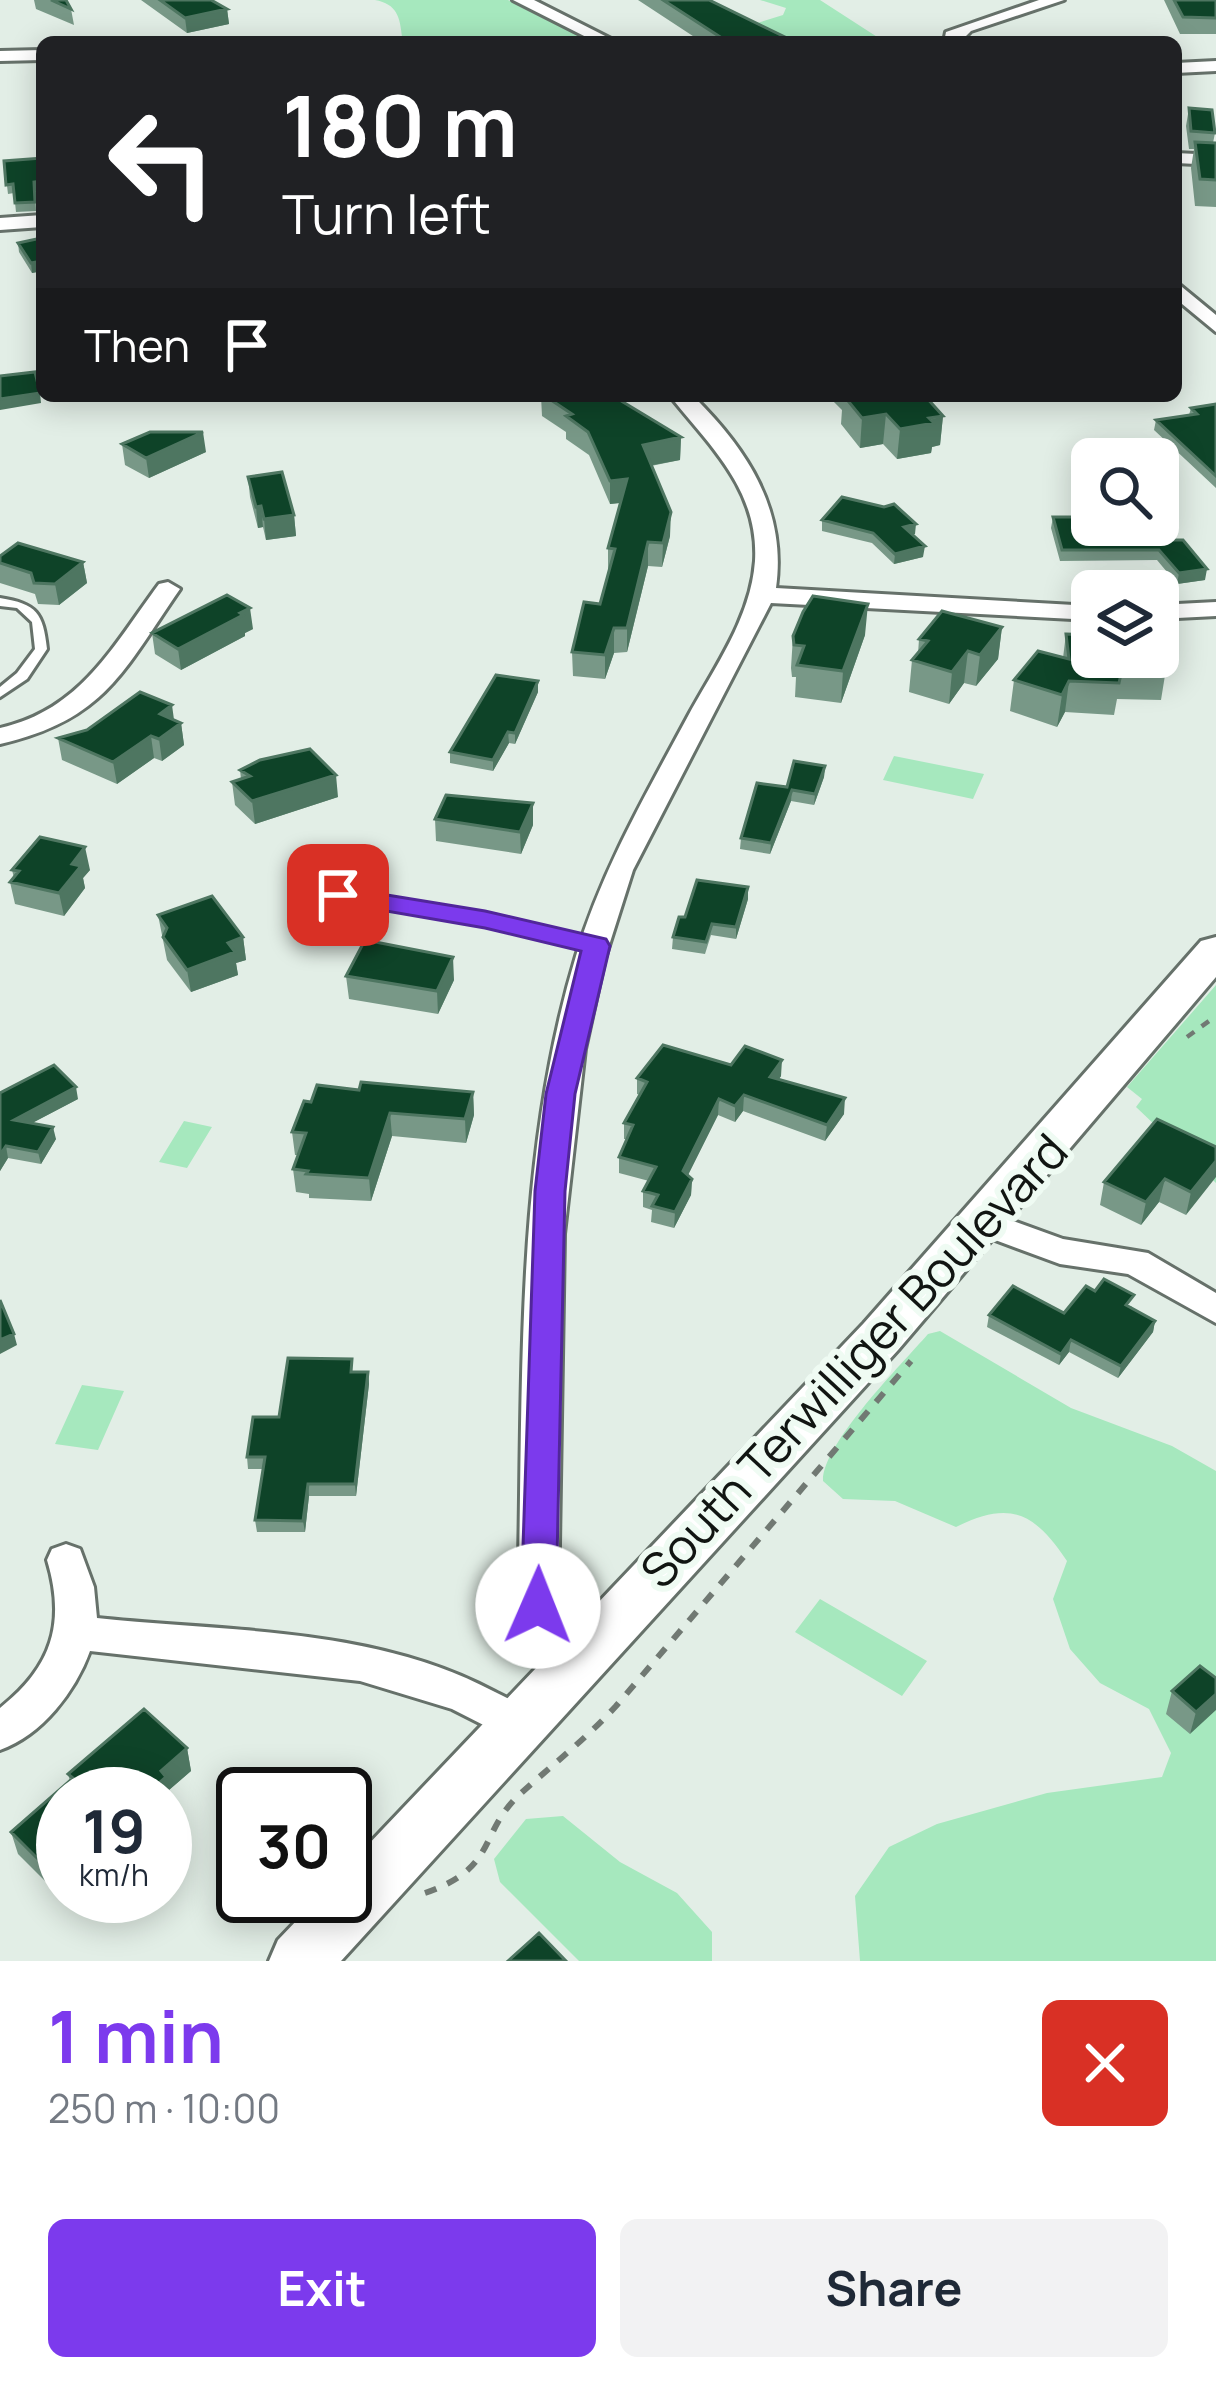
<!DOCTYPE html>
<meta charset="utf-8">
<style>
body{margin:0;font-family:Manrope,sans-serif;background:#f2f2f3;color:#1f2937;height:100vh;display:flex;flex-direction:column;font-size:45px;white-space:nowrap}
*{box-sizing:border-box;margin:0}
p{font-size:39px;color:#747a83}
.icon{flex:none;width:66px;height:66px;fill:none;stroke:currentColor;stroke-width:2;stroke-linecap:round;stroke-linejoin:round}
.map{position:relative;height:1961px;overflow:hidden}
.sheet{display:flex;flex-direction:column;background:#fff;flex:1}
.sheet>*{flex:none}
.banner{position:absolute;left:36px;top:36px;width:1146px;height:366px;border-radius:18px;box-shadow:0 6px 30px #0003;background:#202124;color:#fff;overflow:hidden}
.fabs{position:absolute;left:1071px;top:438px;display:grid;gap:24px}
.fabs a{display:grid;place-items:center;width:108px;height:108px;border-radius:18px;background:#fff;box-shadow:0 6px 30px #0003;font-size:60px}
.speed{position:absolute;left:36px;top:1767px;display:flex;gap:24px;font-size:60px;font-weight:700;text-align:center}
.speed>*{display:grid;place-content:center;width:156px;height:156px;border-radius:50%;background:#fff;box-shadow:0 6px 30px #0003;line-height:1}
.speed small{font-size:30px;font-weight:400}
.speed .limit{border:6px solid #111;border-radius:18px;background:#fff;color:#111}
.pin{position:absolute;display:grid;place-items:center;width:102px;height:102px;color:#fff;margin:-51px;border-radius:24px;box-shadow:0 6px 18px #0006}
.me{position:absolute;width:132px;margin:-66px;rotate:1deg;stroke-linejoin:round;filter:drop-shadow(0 0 9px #0008)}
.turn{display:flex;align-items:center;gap:42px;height:252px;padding:0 48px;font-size:54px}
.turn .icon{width:156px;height:156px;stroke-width:2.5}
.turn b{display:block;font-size:84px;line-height:102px}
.then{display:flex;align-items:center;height:114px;padding:0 48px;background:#0003;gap:24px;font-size:45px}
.round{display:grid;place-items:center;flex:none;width:126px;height:126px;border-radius:18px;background:#f2f2f3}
.head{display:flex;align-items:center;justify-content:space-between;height:204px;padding:0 48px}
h1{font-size:72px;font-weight:700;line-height:90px;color:#7c3aed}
.action{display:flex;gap:24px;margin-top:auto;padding:24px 48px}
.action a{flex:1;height:138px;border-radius:18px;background:#7c3aed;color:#fff;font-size:48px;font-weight:700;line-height:138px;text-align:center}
.action a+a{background:#f2f2f3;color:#1f2937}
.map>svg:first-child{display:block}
.green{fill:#a6e8be}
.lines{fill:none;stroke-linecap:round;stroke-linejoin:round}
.service-casing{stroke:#66716a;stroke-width:6}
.minor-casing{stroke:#66716a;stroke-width:6}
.secondary-casing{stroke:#66716a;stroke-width:6}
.path-far1{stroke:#717973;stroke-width:4.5;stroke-dasharray:9 9;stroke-linecap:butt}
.path{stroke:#717973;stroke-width:6;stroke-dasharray:12 12;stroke-linecap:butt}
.service{fill:#fff;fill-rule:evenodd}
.minor{fill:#fff;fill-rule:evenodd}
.secondary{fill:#fff;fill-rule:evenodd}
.wall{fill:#789887}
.shaded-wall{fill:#4e7661}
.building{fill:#0e4328;stroke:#4e7661;stroke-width:3}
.route{fill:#7c3aed;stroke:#51269a;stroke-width:3}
.labels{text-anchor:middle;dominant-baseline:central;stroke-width:12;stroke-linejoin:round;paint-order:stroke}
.near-street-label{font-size:48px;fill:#111512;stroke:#effbf3}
</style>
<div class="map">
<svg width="1216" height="1961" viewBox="0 0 1216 1961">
<rect width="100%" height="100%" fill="#e2eee6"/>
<path class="green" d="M 375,0 L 508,0 L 596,42 L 423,42 L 402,37 C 400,17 397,4 375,0 Z
M 760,0 L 820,0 L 885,42 L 797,42 L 748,26 L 783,15 L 786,8 Z
M 894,756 L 984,774 L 973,799 L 883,780 Z
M 1216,985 L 1216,1183 L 1136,1107 L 1142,1099 L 1127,1087 Z
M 184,1121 L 212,1127 L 187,1168 L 159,1162 Z
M 940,1331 L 1071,1408 L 1172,1446 L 1216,1471 L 1216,1961 L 860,1961 L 855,1896 L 889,1847 L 937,1824 L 1047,1793 L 1162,1777 L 1171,1753 L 1149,1709 L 1100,1683 L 1070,1649 L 1053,1599 L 1067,1561 C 1034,1512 1010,1500 956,1527 L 895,1501 L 843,1499 L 823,1481 C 822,1444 902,1364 928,1334 Z
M 82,1385 L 124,1391 L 98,1450 L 55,1444 Z
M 820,1599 L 927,1661 L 902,1696 L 795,1632 Z
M 563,1816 L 620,1862 L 677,1893 L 712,1932 L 712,1961 L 579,1961 L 500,1882 L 494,1859 L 526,1819 Z"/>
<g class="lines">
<g class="service-casing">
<path id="service" d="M 0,598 C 37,604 43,613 47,649 L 27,679 L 0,697 L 0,687 L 17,673 L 35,649 L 32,622 L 17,608 L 0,606 Z
M 338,890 L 485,915 L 596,940 L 603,945 L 596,950 L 485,925 L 333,898 L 331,895 Z"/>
</g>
<g class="minor-casing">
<path id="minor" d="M 513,0 L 534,0 L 617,42 L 596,42 Z
M 1039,0 L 1064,0 L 971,31 L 960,42 L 944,42 L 946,32 Z
M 42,50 L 42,60 L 0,61 L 0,51 Z
M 1216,61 L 1216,71 L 1176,73 L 1176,63 Z
M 1176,153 L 1216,155 L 1216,165 L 1176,163 Z
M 42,215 L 42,227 L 0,230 L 0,218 Z
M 1176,282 L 1216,315 L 1216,332 L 1176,299 Z
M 670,396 L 693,396 C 747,449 787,510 776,588 L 1092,606 L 1092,620 L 771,603 L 633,870 L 605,958 L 585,1049 L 564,1234 L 558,1606 C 567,1629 591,1633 601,1655 L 595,1667 L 581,1672 L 536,1646 L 518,1606 C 524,1391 513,1164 576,956 C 602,870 645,796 687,718 C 714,668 751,618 755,561 C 759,490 710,446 670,396 Z
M 168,582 L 180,589 C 123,671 105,720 0,744 L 0,728 C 81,710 113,646 159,584 Z
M 1216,602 L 1216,616 L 1158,619 L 1158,605 Z
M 983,1210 L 1063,1239 L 1148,1253 L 1216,1293 L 1216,1323 L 1128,1274 L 1060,1264 L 971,1231 L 966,1222 L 971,1213 Z
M 66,1544 L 80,1549 L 94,1587 L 97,1618 C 229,1632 374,1627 495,1692 C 512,1701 529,1706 537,1724 L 531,1737 L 517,1742 L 452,1709 L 360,1681 L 90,1651 C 75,1692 42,1735 0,1750 L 0,1708 C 52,1667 66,1623 47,1560 L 52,1549 Z"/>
</g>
<g class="secondary-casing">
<path id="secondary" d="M 1216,937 L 1216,977 L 898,1350 L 341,1961 L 269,1961 L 278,1940 L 320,1896 L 345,1896 L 345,1869 L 864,1323 L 1201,941 Z"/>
</g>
<path class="path-far1" d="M 1187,1037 L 1216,1016"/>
<path class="path" d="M 425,1893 C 498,1868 478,1834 519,1795 C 552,1765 586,1739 616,1706 L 911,1361"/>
<use href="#service" class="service"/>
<use href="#minor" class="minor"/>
<use href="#secondary" class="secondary"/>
</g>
<path class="wall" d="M 34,0 L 66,0 L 71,9 L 74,25 L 36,9 Z
M 141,0 L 211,0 L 227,9 L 229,24 L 187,33 Z
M 638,0 L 709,0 L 787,38 L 787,42 L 702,42 Z
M 1164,0 L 1216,0 L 1216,34 L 1180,34 Z
M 1189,108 L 1215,133 L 1213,143 L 1216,143 L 1216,207 L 1195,206 L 1191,168 L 1194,149 L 1189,149 L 1186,126 Z
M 4,161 L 35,191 L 36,211 L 16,212 L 14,193 L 8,194 Z
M 18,243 L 42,271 L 32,273 L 19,252 Z
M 541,396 L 613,396 L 681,437 L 680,460 L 651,466 L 670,536 L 662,567 L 648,566 L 627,652 L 614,653 L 605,679 L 573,676 L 572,652 L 600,604 L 608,572 L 608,548 L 621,503 L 610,504 L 589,455 L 566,439 L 566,432 L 542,416 Z
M 832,396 L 925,396 L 943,416 L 940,445 L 932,447 L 931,453 L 897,459 L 883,444 L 860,448 L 841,424 L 842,410 L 832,400 Z
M 1216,404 L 1216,488 L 1154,430 L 1156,420 L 1189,415 L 1191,408 Z
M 122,444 L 206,452 L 149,478 L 125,465 Z
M 248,477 L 294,515 L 296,536 L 266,540 L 263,527 L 258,528 L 250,497 Z
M 1053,517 L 1082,526 L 1158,525 L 1205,580 L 1177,584 L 1157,560 L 1060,561 L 1051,528 Z
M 822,520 L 915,534 L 912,535 L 923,557 L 894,564 L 872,543 L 822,531 Z
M 0,556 L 83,562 L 87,583 L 59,605 L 38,604 L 35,594 L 0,583 Z
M 1002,627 L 998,659 L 976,686 L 964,683 L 949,704 L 909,692 L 912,660 L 918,654 L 919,639 Z
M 253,629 L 245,633 L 245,636 L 181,670 L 155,654 L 152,633 Z
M 1066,634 L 1166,669 L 1161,700 L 1117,699 L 1114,715 L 1065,712 L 1057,727 L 1010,711 L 1014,680 L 1063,658 Z
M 865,635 L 841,703 L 795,697 L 796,677 L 792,677 L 791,668 L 793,636 Z
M 538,681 L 538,692 L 515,744 L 509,743 L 493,771 L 450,763 L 450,752 Z
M 174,720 L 181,723 L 184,745 L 162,761 L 154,758 L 117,784 L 62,760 L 58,738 Z
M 825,766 L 824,777 L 814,805 L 791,801 L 770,854 L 740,849 L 741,838 L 787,787 Z
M 240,770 L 338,797 L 255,824 L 235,805 L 232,782 L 241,779 Z
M 533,803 L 533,825 L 521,854 L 436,841 L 435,819 Z
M 12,870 L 90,870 L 83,878 L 85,888 L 64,916 L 15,904 L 10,882 L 14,878 Z
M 748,887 L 748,899 L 736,939 L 711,935 L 705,954 L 672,949 L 673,937 L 685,917 Z
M 158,915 L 243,937 L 246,960 L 236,963 L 238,975 L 191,992 L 167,960 Z
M 346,976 L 454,980 L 438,1014 L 349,999 Z
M 731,1065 L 781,1076 L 779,1079 L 844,1114 L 825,1141 L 743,1111 L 735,1122 L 718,1115 L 688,1175 L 692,1179 L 691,1195 L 674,1228 L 651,1222 L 652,1210 L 643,1207 L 643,1191 L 649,1181 L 619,1173 L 619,1157 L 627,1139 L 624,1139 L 624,1123 L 640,1095 L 637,1094 L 637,1078 Z
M 359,1090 L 473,1092 L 474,1115 L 466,1143 L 392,1136 L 371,1201 L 309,1198 L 309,1194 L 296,1192 L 293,1169 L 298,1155 L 295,1155 L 292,1132 L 311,1102 Z
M 0,1093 L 78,1099 L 32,1123 L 56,1139 L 41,1164 L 8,1158 L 0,1171 Z
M 1216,1147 L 1186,1215 L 1159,1202 L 1141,1225 L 1100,1205 L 1104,1182 Z
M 1132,1306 L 1130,1308 L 1155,1321 L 1153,1332 L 1118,1378 L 1069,1352 L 1059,1365 L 987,1327 L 989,1315 L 1064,1313 Z
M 353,1372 L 368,1372 L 369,1384 L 356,1496 L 309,1496 L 305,1532 L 257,1532 L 255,1520 L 263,1469 L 248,1469 L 247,1457 L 279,1417 Z
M 1216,1678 L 1190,1734 L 1166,1714 L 1172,1691 Z
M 187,1748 L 191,1771 L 169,1790 L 171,1799 L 165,1794 L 63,1794 L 63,1887 L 57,1893 L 18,1854 L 11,1832 L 70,1781 L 68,1774 Z"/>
<path class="shaded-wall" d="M 227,9 L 229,24 L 187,33 L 185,18 Z
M 42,181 L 42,191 L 35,191 L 36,211 L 34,182 Z
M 42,261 L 42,271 L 32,273 L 31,263 Z
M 40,393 L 41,403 L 0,410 L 0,399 Z
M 886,414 L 883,444 L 860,448 L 862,418 Z
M 943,416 L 940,445 L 932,447 L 931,453 L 897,459 L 900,429 Z
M 203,432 L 206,452 L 149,478 L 146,458 Z
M 681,437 L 680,460 L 642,467 L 643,445 Z
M 627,479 L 627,502 L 610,504 L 610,481 Z
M 261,506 L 263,527 L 258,528 L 256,507 Z
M 671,512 L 670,536 L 662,567 L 663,543 Z
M 294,515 L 296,536 L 266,540 L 264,519 Z
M 916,524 L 915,534 L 903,537 L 904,527 Z
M 648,542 L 648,566 L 627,652 L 627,628 Z
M 925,546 L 923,557 L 894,564 L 895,554 Z
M 83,562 L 87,583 L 59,605 L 55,584 Z
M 1207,569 L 1205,580 L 1177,584 L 1179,573 Z
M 868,604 L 865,635 L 841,703 L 843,671 Z
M 250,608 L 253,629 L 245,633 L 245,636 L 181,670 L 178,649 Z
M 1002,627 L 998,659 L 976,686 L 980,655 Z
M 614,628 L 614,653 L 605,679 L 605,655 Z
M 968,651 L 964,683 L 949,704 L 952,672 Z
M 538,681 L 538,692 L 515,744 L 515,733 Z
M 1069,681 L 1065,712 L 1057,727 L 1062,695 Z
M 172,705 L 175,727 L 181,723 L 184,745 L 162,761 L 159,739 L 160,714 Z
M 508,732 L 509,743 L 493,771 L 493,760 Z
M 151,736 L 154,758 L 117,784 L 113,762 Z
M 825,766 L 824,777 L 814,805 L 815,794 Z
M 336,775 L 338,797 L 255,824 L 252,801 Z
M 792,790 L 791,801 L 770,854 L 771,843 Z
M 533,803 L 533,825 L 521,854 L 520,832 Z
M 85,847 L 90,870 L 83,878 L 85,888 L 64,916 L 59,893 L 72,864 Z
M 748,887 L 748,899 L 736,939 L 736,927 Z
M 243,937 L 246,960 L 236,963 L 238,975 L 191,992 L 187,970 L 228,943 Z
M 453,957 L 454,980 L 438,1014 L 437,991 Z
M 782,1060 L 781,1076 L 769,1093 L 770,1077 Z
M 76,1087 L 78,1099 L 17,1131 L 14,1120 Z
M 473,1092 L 474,1115 L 466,1143 L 465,1119 Z
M 744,1095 L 743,1111 L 735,1122 L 735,1106 Z
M 845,1098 L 844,1114 L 825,1141 L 827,1125 Z
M 719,1099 L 718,1115 L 682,1187 L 683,1171 Z
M 390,1113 L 392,1136 L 371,1201 L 369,1178 Z
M 53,1127 L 56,1139 L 41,1164 L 38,1152 Z
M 6,1146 L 8,1158 L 0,1171 L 0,1155 Z
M 1216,1161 L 1216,1177 L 1186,1215 L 1191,1192 Z
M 692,1179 L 691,1195 L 674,1228 L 675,1212 Z
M 1165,1179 L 1159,1202 L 1141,1225 L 1146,1202 Z
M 1155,1321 L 1153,1332 L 1118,1378 L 1121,1366 Z
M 14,1334 L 17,1345 L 0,1354 L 0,1340 Z
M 1071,1340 L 1069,1352 L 1059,1365 L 1061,1354 Z
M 368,1372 L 369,1384 L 356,1496 L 355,1484 Z
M 308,1484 L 309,1496 L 305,1532 L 303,1521 Z
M 1216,1694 L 1216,1710 L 1190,1734 L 1196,1712 Z
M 187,1748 L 191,1771 L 169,1790 L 171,1799 L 165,1805 L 165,1794 L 146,1794 L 161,1771 Z
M 63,1859 L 63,1887 L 57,1893 L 50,1871 Z"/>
<path class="building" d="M 51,0 L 66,0 L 71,9 Z
M 160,0 L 211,0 L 227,9 L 185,18 Z
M 663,0 L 709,0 L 787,38 L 771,42 L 728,42 Z
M 1174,0 L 1216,0 L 1216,18 L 1183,17 Z
M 1189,108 L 1212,110 L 1215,133 L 1191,131 Z
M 1195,142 L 1216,143 L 1216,180 L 1200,179 Z
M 42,158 L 42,181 L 34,182 L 35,202 L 15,203 L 13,184 L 6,185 L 4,161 Z
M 41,238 L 42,261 L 31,263 L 18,243 Z
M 35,372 L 40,393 L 0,399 L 0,376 Z
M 545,396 L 613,396 L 681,437 L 643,445 L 671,512 L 663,543 L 648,542 L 627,628 L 614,628 L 605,655 L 572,652 L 584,602 L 600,604 L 615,549 L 608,548 L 627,479 L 610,481 L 588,432 L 566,416 L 572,414 Z
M 844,396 L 925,396 L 943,416 L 929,418 L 934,423 L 900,429 L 886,414 L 862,418 Z
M 1216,404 L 1216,476 L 1156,420 L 1197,414 L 1191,408 Z
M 150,432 L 203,432 L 146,458 L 122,444 Z
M 282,472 L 294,515 L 264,519 L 261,506 L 256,507 L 248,477 Z
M 842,497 L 884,507 L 894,504 L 916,524 L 904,527 L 925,546 L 895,554 L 873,533 L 822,520 Z
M 1053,517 L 1080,517 L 1082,526 L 1158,525 L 1158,519 L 1161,519 L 1170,540 L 1183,540 L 1207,569 L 1179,573 L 1159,550 L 1062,550 Z
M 18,543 L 83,562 L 55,584 L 34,583 L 31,573 L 0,563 L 0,556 Z
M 227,595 L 250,608 L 240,613 L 243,615 L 178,649 L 152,633 Z
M 813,596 L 868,604 L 843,671 L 797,665 L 804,646 L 794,645 L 793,636 L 803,612 Z
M 942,611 L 1002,627 L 980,655 L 968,651 L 952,672 L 912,660 L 928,641 L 919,639 Z
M 1066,634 L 1092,635 L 1092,657 L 1158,657 L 1159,637 L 1166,669 L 1098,667 L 1121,674 L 1119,683 L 1069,681 L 1062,695 L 1014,680 L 1038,651 L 1069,659 Z
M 496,675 L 538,681 L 515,733 L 508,732 L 493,760 L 450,752 Z
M 140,692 L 172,705 L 160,714 L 181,723 L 159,739 L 151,736 L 113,762 L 58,738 L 87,730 Z
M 310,749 L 336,775 L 252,801 L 232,782 L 250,776 L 240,770 L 260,760 Z
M 794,761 L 825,766 L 815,794 L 792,790 L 771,843 L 741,838 L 757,783 L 787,787 Z
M 446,795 L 533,803 L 520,832 L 435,819 Z
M 40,837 L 85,847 L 72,864 L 81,866 L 59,893 L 10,882 L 19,871 L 12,870 Z
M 697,880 L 748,887 L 736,927 L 712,924 L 706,942 L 673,937 L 679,917 L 685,917 Z
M 212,896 L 243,937 L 228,943 L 235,952 L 187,970 L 163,937 L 167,928 L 158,915 Z
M 365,940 L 453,957 L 437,991 L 346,976 Z
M 663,1045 L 731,1065 L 745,1046 L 782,1060 L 770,1077 L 845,1098 L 827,1125 L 744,1095 L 735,1106 L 719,1099 L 683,1171 L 692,1179 L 675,1212 L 652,1206 L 658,1195 L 643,1191 L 656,1167 L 619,1157 L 633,1125 L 624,1123 L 647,1082 L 637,1078 Z
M 54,1065 L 76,1087 L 14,1120 L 53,1127 L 38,1152 L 6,1146 L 0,1155 L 0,1093 Z
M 361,1082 L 473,1092 L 465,1119 L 390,1113 L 369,1178 L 306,1174 L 308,1171 L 293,1169 L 306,1133 L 292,1132 L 304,1101 L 311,1102 L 317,1085 L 359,1090 Z
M 1157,1119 L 1216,1147 L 1216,1161 L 1191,1192 L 1165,1179 L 1146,1202 L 1104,1182 Z
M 1104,1279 L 1134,1295 L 1126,1305 L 1155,1321 L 1121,1366 L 1071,1340 L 1061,1354 L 989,1315 L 1013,1286 L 1064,1313 L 1086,1286 L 1095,1291 Z
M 0,1300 L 14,1334 L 0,1340 Z
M 288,1358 L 352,1359 L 351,1372 L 368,1372 L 355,1484 L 308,1484 L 303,1521 L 255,1520 L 265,1457 L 247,1457 L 253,1417 L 279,1417 Z
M 1200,1666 L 1216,1678 L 1216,1694 L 1196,1712 L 1172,1691 Z
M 144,1709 L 187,1748 L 161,1771 L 166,1777 L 146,1794 L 63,1794 L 63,1859 L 50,1871 L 11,1832 L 73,1778 L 68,1774 Z
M 539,1933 L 566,1961 L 508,1961 Z"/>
<path class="route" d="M 338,887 L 485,911 L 606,939 L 610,946 L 575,1094 L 565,1191 L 556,1606 L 551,1617 L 538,1621 L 526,1617 L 521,1606 L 535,1191 L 546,1094 L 581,951 L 485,928 L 328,901 L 324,895 Z"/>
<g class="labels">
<g class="near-street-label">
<text transform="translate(853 1360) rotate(-47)">South Terwilliger Boulevard</text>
</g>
</g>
</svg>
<div class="fabs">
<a><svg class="icon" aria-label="search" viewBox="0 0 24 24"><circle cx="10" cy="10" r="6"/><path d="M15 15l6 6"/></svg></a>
<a><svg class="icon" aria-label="layers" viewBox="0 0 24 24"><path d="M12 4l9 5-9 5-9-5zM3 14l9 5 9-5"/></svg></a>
</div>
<div class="speed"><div>19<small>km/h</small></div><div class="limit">30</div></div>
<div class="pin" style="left:338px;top:895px;background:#d93025"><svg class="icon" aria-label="arrive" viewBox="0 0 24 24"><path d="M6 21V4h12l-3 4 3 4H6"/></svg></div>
<svg class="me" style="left:538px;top:1606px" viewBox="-20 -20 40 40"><circle r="19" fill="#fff"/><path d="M0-13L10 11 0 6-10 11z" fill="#7c3aed"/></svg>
<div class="banner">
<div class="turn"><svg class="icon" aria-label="left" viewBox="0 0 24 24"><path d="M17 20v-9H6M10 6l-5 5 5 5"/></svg><div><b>180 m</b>Turn left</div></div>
<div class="then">Then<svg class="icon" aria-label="arrive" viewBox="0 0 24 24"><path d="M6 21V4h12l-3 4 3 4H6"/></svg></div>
</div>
</div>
<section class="sheet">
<div class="head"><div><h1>1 min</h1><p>250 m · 10:00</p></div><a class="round" style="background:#d93025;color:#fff"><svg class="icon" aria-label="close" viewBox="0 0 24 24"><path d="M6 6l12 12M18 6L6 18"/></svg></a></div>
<div class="action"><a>Exit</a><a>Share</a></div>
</section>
